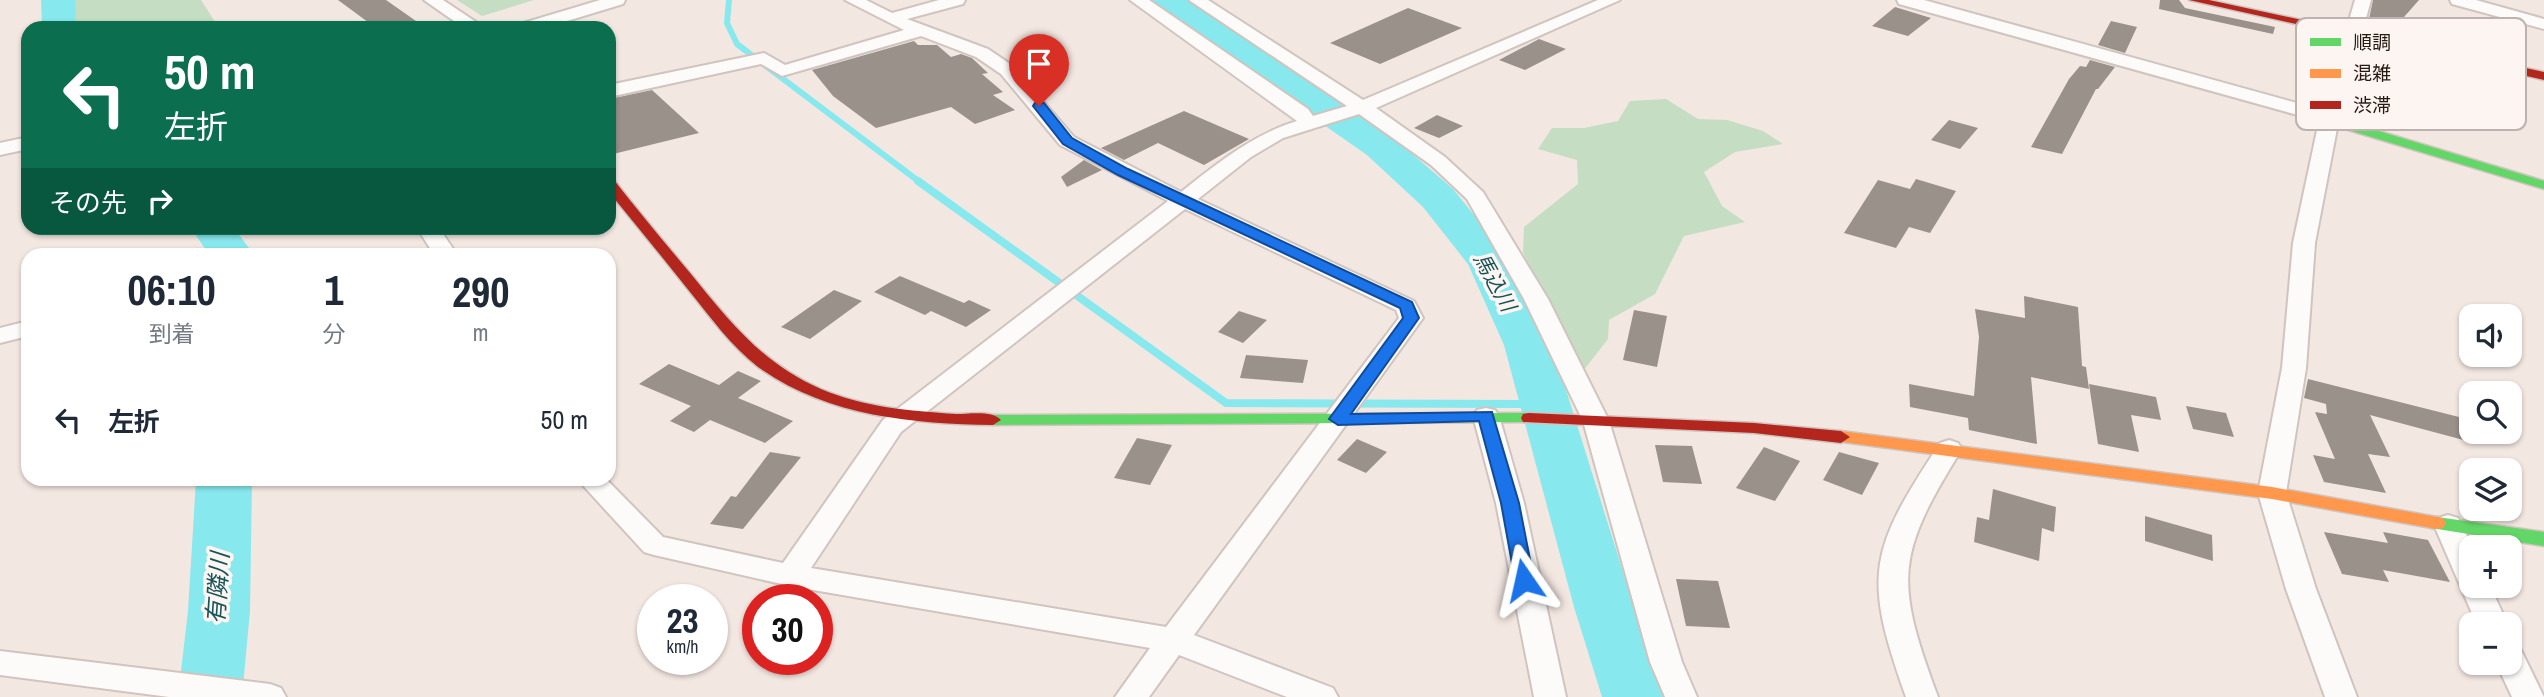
<!DOCTYPE html>
<html lang="ja">
<meta charset="utf-8">
<style>
body{margin:0;font-family:"Archivo Narrow","Noto Sans JP",sans-serif;background:#f2f2f3;color:#1f2937;height:100vh;display:flex;flex-direction:column;font-size:26px;white-space:nowrap}
*{box-sizing:border-box;margin:0}
p{font-size:23px;color:#747a83}
.icon{flex:none;width:38px;height:38px;fill:none;stroke:currentColor;stroke-width:2;stroke-linecap:round;stroke-linejoin:round}
.map{position:relative;flex:1;overflow:hidden}
.details{position:absolute;left:21px;top:248px;width:595px;height:238px;display:flex;flex-direction:column;background:#fff;border-radius:21px;box-shadow:0 2px 5px #0004}
.details>*{flex:none}
.top-card{position:absolute;left:21px;top:21px;width:595px;height:214px;border-radius:21px;box-shadow:0 2px 5px #0004;background:#0b6e4f;color:#fff;overflow:hidden}
.fabs{position:absolute;left:2459px;top:304px;display:grid;gap:14px}
.fabs a{display:grid;place-items:center;width:63px;height:63px;border-radius:14px;background:#fff;box-shadow:0 2px 5px #0004;font-size:35px}
.speed{position:absolute;left:637px;top:584px;display:flex;gap:14px;font-size:35px;font-weight:700;text-align:center}
.speed>*{display:grid;place-content:center;width:91px;height:91px;border-radius:50%;background:#fff;box-shadow:0 2px 5px #0004;line-height:1}
.speed small{font-size:18px;font-weight:400}
.speed .limit{border:10px solid #d22;background:#fff;color:#111}
.pin{position:absolute;display:grid;place-items:center;width:60px;height:60px;color:#fff;margin:-72px -30px;border-radius:50% 50% 50% 0;rotate:-45deg;box-shadow:0 0 7px #0007}
.pin .icon{rotate:45deg}
.me{position:absolute;width:77px;margin:-38px;rotate:349deg;stroke-linejoin:round;filter:drop-shadow(0 0 5px #0008)}
.turn{display:flex;align-items:center;gap:24px;height:147px;padding:0 28px;font-size:32px}
.turn .icon{width:91px;height:91px;stroke-width:2.5}
.turn b{display:block;font-size:49px;line-height:60px}
.then{display:flex;align-items:center;height:66px;padding:0 28px;background:#0003;gap:14px;font-size:26px}
.eta{display:flex;justify-content:space-evenly;align-items:center;height:119px;text-align:center}
.eta b{font-size:42px;font-weight:700;line-height:49px}
ul{padding:0;list-style:none}
li{display:flex;align-items:center;gap:21px;height:105px;padding:0 28px}
li div{flex:1}
li b{display:block;font-size:26px}
li em{font-style:normal}
.map>svg:first-child{display:block}
.green{fill:#c5ddc2}
.lines{fill:none;stroke-linecap:round;stroke-linejoin:round}
.stream-far1{stroke:#87e8ee;stroke-width:6}
.stream{stroke:#87e8ee;stroke-width:8}
.river{fill:#87e8ee;fill-rule:evenodd}
.building{fill:#9b918b}
.street-casing{stroke:#d0c4bf;stroke-width:4}
.fast-casing{stroke:#d0c4bf;stroke-width:3}
.slow-casing{stroke:#d0c4bf;stroke-width:3}
.jam-casing{stroke:#d0c4bf;stroke-width:3}
.street{fill:#fdfbfa;fill-rule:evenodd}
.fast{fill:#63d668;fill-rule:evenodd}
.slow{fill:#ff974d;fill-rule:evenodd}
.jam{fill:#b3261e;fill-rule:evenodd}
.route{fill:#1a73e8;stroke:#114b97;stroke-width:2}
.labels{text-anchor:middle;dominant-baseline:central;stroke-width:7;stroke-linejoin:round;paint-order:stroke}
.water-label{font-size:21px;font-style:italic;fill:#18555a;stroke:#fcf5f1}
.near-water-label{font-size:24px;font-style:italic;fill:#18555a;stroke:#fcf5f1}
.key{fill:#fcf5f1;stroke:#bcb3af;stroke-width:2}
.key-label{font-size:19px;fill:#271a14}
</style>
<div class="map">
<svg width="2544" height="697" viewBox="0 0 2544 697">
<rect width="100%" height="100%" fill="#f3e7e1"/>
<path class="green" d="M 65,0 L 201,0 L 219,28 L 68,28 Z
M 457,0 L 534,0 L 482,16 Z
M 1666,99 L 1698,119 L 1727,120 L 1763,131 L 1783,144 L 1735,152 L 1704,172 L 1722,206 L 1745,222 L 1684,236 L 1655,294 L 1609,320 L 1608,339 L 1576,380 L 1565,345 L 1523,252 L 1524,227 L 1578,184 L 1577,160 L 1538,149 L 1552,128 L 1584,128 L 1618,121 L 1630,101 Z"/>
<g class="lines">
<path class="stream-far1" d="M 729,0 L 727,23 L 737,44 L 921,183"/>
<path class="stream" d="M 918,181 L 1226,403 L 1544,404"/>
<path class="river" d="M 41,0 L 75,0 L 76,28 L 42,28 Z
M 1149,0 L 1188,0 L 1395,139 L 1453,189 L 1512,262 L 1552,345 L 1634,607 L 1666,697 L 1602,697 L 1574,607 L 1504,345 L 1468,264 L 1423,207 L 1367,155 L 1154,7 Z
M 191,228 L 234,228 L 255,256 L 210,256 Z
M 196,480 L 252,480 L 250,611 L 242,697 L 178,697 L 188,611 Z"/>
</g>
<path class="building" d="M 338,0 L 386,0 L 416,21 L 393,28 L 376,28 Z
M 2160,0 L 2179,0 L 2185,8 L 2275,27 L 2273,34 L 2159,9 Z
M 2373,0 L 2419,0 L 2397,25 L 2369,19 Z
M 1895,7 L 1931,18 L 1908,36 L 1872,26 Z
M 1408,8 L 1462,28 L 1380,64 L 1330,43 Z
M 2111,21 L 2137,27 L 2125,53 L 2098,45 Z
M 1539,39 L 1566,49 L 1525,70 L 1499,60 Z
M 914,41 L 918,45 L 937,45 L 951,57 L 961,54 L 972,58 L 988,73 L 982,74 L 1003,92 L 993,95 L 1015,110 L 975,124 L 951,107 L 876,128 L 833,96 L 812,70 Z
M 2090,60 L 2115,67 L 2098,89 L 2096,89 L 2062,154 L 2031,147 L 2069,79 L 2080,66 L 2086,67 Z
M 652,90 L 699,133 L 609,155 L 609,99 Z
M 1184,111 L 1249,139 L 1204,165 L 1158,143 L 1124,160 L 1101,148 Z
M 1437,115 L 1463,126 L 1439,138 L 1414,128 Z
M 1949,120 L 1978,128 L 1960,149 L 1931,140 Z
M 1084,160 L 1102,170 L 1067,187 L 1061,177 Z
M 1916,179 L 1956,191 L 1930,233 L 1909,227 L 1896,248 L 1844,233 L 1878,180 L 1910,189 Z
M 900,276 L 964,303 L 969,300 L 991,310 L 966,327 L 931,311 L 925,315 L 874,292 Z
M 834,290 L 862,301 L 810,339 L 781,327 Z
M 2024,296 L 2078,307 L 2082,366 L 2086,367 L 2089,389 L 2031,377 L 2037,444 L 1969,430 L 1968,418 L 1910,407 L 1909,384 L 1974,396 L 1979,337 L 1975,309 L 2025,318 Z
M 1634,310 L 1667,316 L 1657,367 L 1623,360 Z
M 1239,311 L 1267,320 L 1243,343 L 1218,332 Z
M 1246,355 L 1308,360 L 1303,383 L 1240,378 Z
M 669,364 L 719,385 L 738,371 L 761,381 L 738,398 L 793,421 L 765,443 L 710,420 L 694,432 L 670,421 L 691,406 L 639,384 Z
M 2308,379 L 2471,420 L 2471,442 L 2370,415 L 2390,457 L 2368,454 L 2386,493 L 2324,482 L 2313,455 L 2335,459 L 2315,412 L 2327,414 L 2326,404 L 2304,398 Z
M 2089,384 L 2156,397 L 2161,420 L 2131,415 L 2139,452 L 2098,444 Z
M 2186,406 L 2226,413 L 2234,437 L 2193,429 Z
M 1137,438 L 1172,445 L 1150,485 L 1114,478 Z
M 1357,439 L 1387,452 L 1366,473 L 1337,460 Z
M 1655,445 L 1692,446 L 1702,484 L 1663,482 Z
M 1764,447 L 1800,461 L 1775,501 L 1736,488 Z
M 770,452 L 801,457 L 743,529 L 710,524 L 731,496 L 736,497 Z
M 1839,452 L 1879,463 L 1862,495 L 1823,480 Z
M 1993,489 L 2056,507 L 2054,532 L 2042,528 L 2039,561 L 1974,542 L 1977,517 L 1989,520 Z
M 2145,516 L 2212,535 L 2213,561 L 2145,541 Z
M 2324,532 L 2388,543 L 2383,532 L 2428,540 L 2450,582 L 2383,570 L 2389,582 L 2342,574 Z
M 1676,579 L 1718,581 L 1730,628 L 1686,626 Z"/>
<g class="lines">
<g class="street-casing">
<path id="street" d="M 424,0 L 443,0 L 485,28 L 464,28 Z
M 600,0 L 625,0 L 623,4 L 544,28 L 517,28 L 520,24 Z
M 845,0 L 866,0 L 892,13 L 939,0 L 965,0 L 963,4 L 907,19 L 988,49 L 1013,66 L 1074,137 L 1181,192 C 1218,163 1252,135 1297,121 L 1130,0 L 1149,0 L 1308,109 L 1313,116 L 1347,106 L 1189,0 L 1208,0 L 1363,100 L 1598,0 L 1620,0 L 1376,108 L 1445,157 L 1483,192 L 1548,299 L 1609,421 L 1682,662 L 1697,697 L 1665,697 L 1650,662 L 1583,421 L 1524,299 L 1467,199 L 1431,165 L 1359,114 L 1283,138 L 1251,157 L 1198,199 L 1414,301 L 1423,318 L 1194,635 L 1333,688 L 1338,697 L 1287,697 L 1179,655 L 1149,697 L 1115,697 L 1150,648 L 790,586 L 654,555 L 644,552 L 578,480 L 607,480 L 663,537 L 783,563 L 883,420 L 1168,201 L 1060,145 L 1001,74 L 976,57 L 921,36 L 782,76 L 761,64 L 609,97 L 609,85 L 764,53 L 785,65 L 904,30 ZM 1185,209 L 1396,310 L 1399,318 L 1166,627 L 811,568 L 901,432 Z
M 1897,0 L 1924,0 L 2322,110 L 2355,0 L 2371,0 L 2339,118 L 2315,243 L 2306,368 L 2286,493 L 2316,589 L 2357,697 L 2325,697 L 2286,589 L 2258,493 L 2282,368 L 2293,243 L 2319,121 L 1899,4 Z
M 2450,0 L 2476,0 L 2544,19 L 2544,29 L 2452,4 Z
M 28,137 L 28,149 L 0,155 L 0,143 Z
M 417,228 L 439,228 L 458,256 L 435,256 Z
M 28,321 L 28,336 L 0,343 L 0,328 Z
M 1486,408 L 1495,410 L 1499,416 L 1524,503 L 1566,697 L 1534,697 L 1496,503 L 1473,416 L 1477,410 Z
M 1949,440 L 1958,443 L 1962,449 C 1896,555 1894,579 1938,697 L 1906,697 C 1862,574 1869,551 1940,443 Z
M 2448,515 L 2458,518 L 2473,548 L 2471,586 L 2490,586 L 2508,625 L 2477,625 L 2434,525 L 2438,518 Z
M 2510,647 L 2521,650 L 2544,697 L 2512,697 L 2496,663 L 2510,663 Z
M 0,651 L 270,684 L 281,688 L 286,697 L 169,697 L 0,675 Z"/>
</g>
<g class="fast-casing">
<path id="fast" d="M 2329,116 L 2544,181 L 2544,189 L 2325,123 L 2323,120 Z
M 1529,413 L 1535,414 L 1537,418 L 1535,422 L 993,425 L 985,420 L 993,415 Z
M 2437,517 L 2544,532 L 2544,546 L 2431,528 L 2428,523 L 2431,518 Z"/>
</g>
<g class="slow-casing">
<path id="slow" d="M 1841,431 L 2272,487 L 2437,517 L 2443,518 L 2446,523 L 2443,528 L 2437,529 L 2272,499 L 1835,441 L 1832,437 L 1835,433 Z"/>
</g>
<g class="jam-casing">
<path id="jam" d="M 2189,0 L 2209,0 L 2544,72 L 2544,80 Z
M 609,179 L 614,180 C 639,212 665,243 691,274 C 731,323 762,363 821,389 C 863,407 910,411 956,414 C 969,414 993,410 1001,420 L 993,425 C 912,424 826,416 758,367 C 731,346 711,318 690,292 C 663,258 636,225 609,192 Z
M 1529,413 L 1754,423 L 1841,431 L 1850,437 L 1841,443 L 1754,433 L 1523,422 L 1521,418 L 1523,414 Z"/>
</g>
<use href="#street" class="street"/>
<use href="#fast" class="fast"/>
<use href="#slow" class="slow"/>
<use href="#jam" class="jam"/>
</g>
<path class="route" d="M 1035,103 L 1044,103 L 1072,138 L 1128,169 L 1412,302 L 1419,318 L 1351,414 L 1492,412 L 1519,503 L 1534,580 L 1531,585 L 1518,585 L 1515,580 L 1501,503 L 1479,421 L 1338,425 L 1329,419 L 1403,318 L 1400,308 L 1118,175 L 1063,144 L 1033,106 Z"/>
<g class="labels">
<g class="water-label">
<text transform="translate(1495 282) rotate(61)">馬込川</text>
</g>
<g class="near-water-label">
<text transform="translate(217 588) rotate(-86)">有隣川</text>
</g>
</g>
<rect x="2296" y="18" width="230" height="112" rx="10" class="key"/>
<rect x="2310" y="38" width="31" height="8" fill="#63d668"/>
<rect x="2310" y="69" width="31" height="9" fill="#ff974d"/>
<rect x="2310" y="101" width="31" height="8" fill="#b3261e"/>
<g class="key-label">
<text x="2353" y="49">順調</text>
<text x="2353" y="80">混雑</text>
<text x="2353" y="112">渋滞</text>
</g>
</svg>
<div class="fabs">
<a><svg class="icon" aria-label="sound" viewBox="0 0 24 24"><path d="M4 9h4l5-4v14l-5-4H4zM17 9q2 3 0 6"/></svg></a>
<a><svg class="icon" aria-label="search" viewBox="0 0 24 24"><circle cx="10" cy="10" r="6"/><path d="M15 15l6 6"/></svg></a>
<a><svg class="icon" aria-label="layers" viewBox="0 0 24 24"><path d="M12 4l9 5-9 5-9-5zM3 14l9 5 9-5"/></svg></a>
<a>+</a>
<a>−</a>
</div>
<div class="speed"><div>23<small>km/h</small></div><div class="limit">30</div></div>
<div class="pin" style="left:1039px;top:106px;background:#d93025"><svg class="icon" aria-label="arrive" viewBox="0 0 24 24"><path d="M6 21V4h12l-3 4 3 4H6"/></svg></div>
<svg class="me" style="left:1524px;top:580px" viewBox="-20 -20 40 40"><path d="M0-17L14 15 0 8-14 15z" fill="#1a73e8" stroke="#fff" stroke-width="4"/></svg>
<div class="top-card">
<div class="turn"><svg class="icon" aria-label="left" viewBox="0 0 24 24"><path d="M17 20v-9H6M10 6l-5 5 5 5"/></svg><div><b>50 m</b>左折</div></div>
<div class="then">その先<svg class="icon" aria-label="right" viewBox="0 0 24 24"><path d="M7 20v-9h11M14 6l5 5-5 5"/></svg></div>
</div>
<section class="details">
<div class="eta">
<div><b>06:10</b><p>到着</p></div>
<div><b>1</b><p>分</p></div>
<div><b>290</b><p>m</p></div>
</div>
<ul>
<li><svg class="icon" aria-label="left" viewBox="0 0 24 24"><path d="M17 20v-9H6M10 6l-5 5 5 5"/></svg><div><b>左折</b></div><em>50 m</em></li>
</ul>
</section>
</div>
